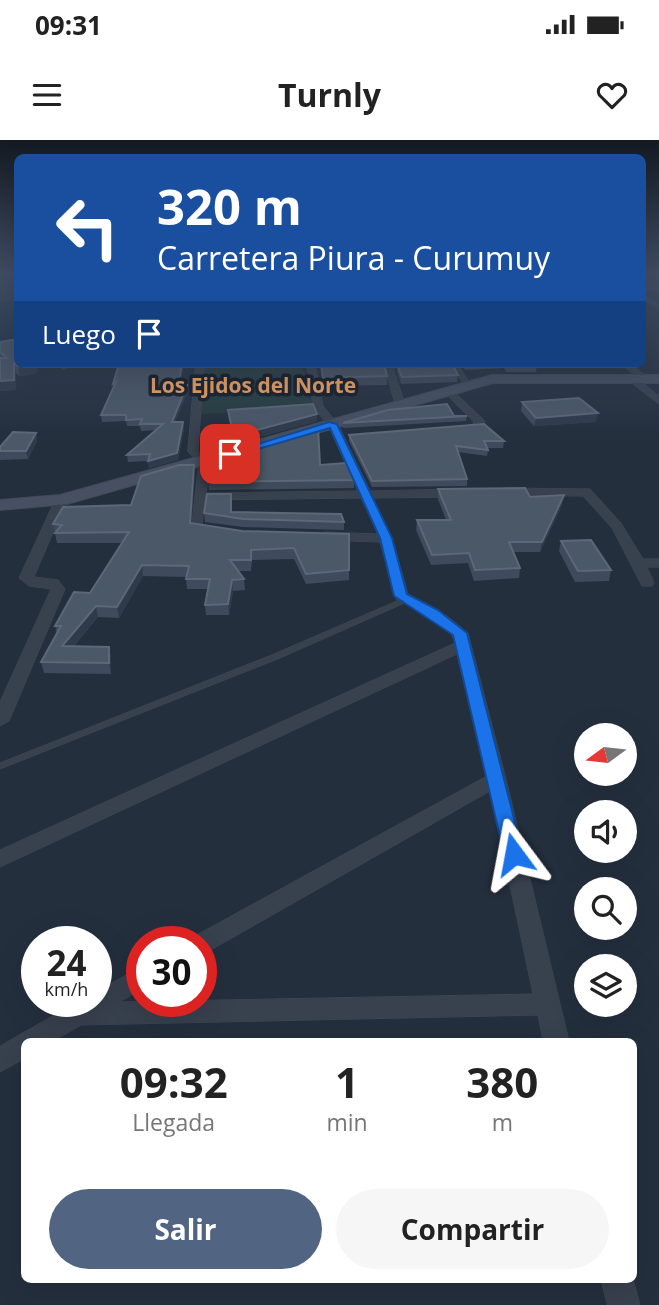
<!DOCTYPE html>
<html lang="es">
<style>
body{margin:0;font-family:"Open Sans",sans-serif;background:#f6f6f6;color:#222;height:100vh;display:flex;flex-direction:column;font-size:26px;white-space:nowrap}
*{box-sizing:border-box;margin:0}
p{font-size:23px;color:#767676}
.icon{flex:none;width:38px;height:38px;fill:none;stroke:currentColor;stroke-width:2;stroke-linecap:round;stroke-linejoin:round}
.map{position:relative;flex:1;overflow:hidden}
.panel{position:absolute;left:21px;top:898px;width:616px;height:245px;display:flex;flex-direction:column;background:#fff;border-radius:10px;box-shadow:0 7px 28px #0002}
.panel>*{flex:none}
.hud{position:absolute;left:14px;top:14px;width:632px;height:214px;border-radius:10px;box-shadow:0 7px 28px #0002;background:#1a4fa0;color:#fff;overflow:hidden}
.needle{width:46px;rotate:255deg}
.fabs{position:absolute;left:574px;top:583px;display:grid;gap:14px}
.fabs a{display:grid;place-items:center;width:63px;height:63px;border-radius:50%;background:#fff;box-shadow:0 7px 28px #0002;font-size:35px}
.speed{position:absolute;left:21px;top:786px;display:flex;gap:14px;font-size:35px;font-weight:700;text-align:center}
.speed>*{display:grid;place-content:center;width:91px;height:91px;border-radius:50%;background:#fff;box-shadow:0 7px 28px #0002;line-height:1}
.speed small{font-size:18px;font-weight:400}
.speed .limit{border:10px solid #d22;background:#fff;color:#111}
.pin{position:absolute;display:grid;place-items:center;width:60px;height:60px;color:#fff;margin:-30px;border-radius:14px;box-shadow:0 4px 10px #0006}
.me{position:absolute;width:77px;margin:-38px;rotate:347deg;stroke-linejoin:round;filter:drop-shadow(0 0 5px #0008)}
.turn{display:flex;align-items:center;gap:24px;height:147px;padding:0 28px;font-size:32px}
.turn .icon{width:91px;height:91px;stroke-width:2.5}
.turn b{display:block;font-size:49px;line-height:60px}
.then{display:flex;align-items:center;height:66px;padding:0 28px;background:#0003;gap:14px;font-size:26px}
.eta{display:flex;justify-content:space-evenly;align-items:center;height:119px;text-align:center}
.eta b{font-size:42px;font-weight:700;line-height:49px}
.button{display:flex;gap:14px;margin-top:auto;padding:14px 28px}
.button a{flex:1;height:80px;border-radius:42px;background:#516482;color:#fff;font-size:28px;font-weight:700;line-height:80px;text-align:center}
.button a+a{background:#f6f6f6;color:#222}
.status{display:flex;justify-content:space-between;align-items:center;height:49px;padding:0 35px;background:#fff;direction:ltr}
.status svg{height:19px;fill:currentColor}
header{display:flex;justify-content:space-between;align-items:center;height:91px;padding:0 28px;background:#fff;font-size:32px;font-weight:700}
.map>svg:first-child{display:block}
.green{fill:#263c3f}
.water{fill:#17263c}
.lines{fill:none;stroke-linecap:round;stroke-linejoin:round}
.lane-casing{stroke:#414a57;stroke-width:1}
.street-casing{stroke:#414a57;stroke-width:1}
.secondary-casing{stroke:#414a57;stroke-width:2}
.lane{fill:#38414e;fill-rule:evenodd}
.street{fill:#38414e;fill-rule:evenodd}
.secondary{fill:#465061;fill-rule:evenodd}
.wall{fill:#3f4b5c}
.shaded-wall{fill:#2f3b4b}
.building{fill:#4b5868;stroke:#5c6777;stroke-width:2}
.route{fill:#1a73e8;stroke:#114b97;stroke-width:2}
.labels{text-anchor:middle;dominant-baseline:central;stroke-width:7;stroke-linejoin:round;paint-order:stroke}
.far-district-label{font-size:21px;font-weight:bold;fill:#d59563;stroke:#1d2633}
</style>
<div class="status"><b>09:31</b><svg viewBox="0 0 49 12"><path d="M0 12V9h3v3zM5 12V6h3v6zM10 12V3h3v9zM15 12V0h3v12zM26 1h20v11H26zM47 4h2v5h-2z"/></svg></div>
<header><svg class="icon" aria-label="menu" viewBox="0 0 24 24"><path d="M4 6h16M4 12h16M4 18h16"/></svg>Turnly<svg class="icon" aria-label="heart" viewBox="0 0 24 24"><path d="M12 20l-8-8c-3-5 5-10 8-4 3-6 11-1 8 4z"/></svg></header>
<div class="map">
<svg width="659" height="1165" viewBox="0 0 659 1165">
<rect width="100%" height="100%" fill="#242f3e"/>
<path class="green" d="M 203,224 L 302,224 L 313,270 L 201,274 Z"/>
<path class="water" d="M 17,161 L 17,205 L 0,207 L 0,162 Z"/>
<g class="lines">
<g class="lane-casing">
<path id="lane" d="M 402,459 L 405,459 L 409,461 L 280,518 L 0,629 L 0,623 L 274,514 Z"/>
</g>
<g class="street-casing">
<path id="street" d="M 659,145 L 659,149 L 642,150 L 642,146 Z
M 642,154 L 659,164 L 659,169 L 642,159 Z
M 60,224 L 78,224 L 63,229 Z
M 196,224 L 204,224 L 198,311 L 211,321 L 206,353 L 358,351 L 328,285 L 313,267 L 307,224 L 315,224 L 323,266 L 338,284 L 370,351 L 459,349 L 465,353 L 459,357 L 373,358 L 392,398 L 408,454 L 447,476 L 468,493 L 506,639 L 569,901 L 543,901 L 538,875 L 81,885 L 53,901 L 24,901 L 24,919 L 0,932 L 0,906 L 79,861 L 96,861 L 96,851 L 142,827 L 142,849 L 119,862 L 533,854 L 490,651 L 209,811 L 201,813 L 201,802 L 191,802 L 193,797 L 487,636 L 457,514 L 0,727 L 0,710 L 455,503 C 450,482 414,469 396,459 L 380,402 L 325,400 L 319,396 L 325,392 L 378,394 L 361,358 L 205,360 L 202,384 L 220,390 L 214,394 L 191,390 L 199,322 L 188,312 Z
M 359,224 L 446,224 L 442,227 L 393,228 L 405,264 L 400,267 L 395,264 L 385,228 L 362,229 Z
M 450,224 L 458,224 L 472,247 L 466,247 Z
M 622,224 L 631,224 L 649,239 L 642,241 Z
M 629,237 L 635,237 L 659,256 L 659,264 L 629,241 Z
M 445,249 L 451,249 L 484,280 L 485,282 L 479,290 L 457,291 L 457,287 L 472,285 L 474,282 L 445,253 Z
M 505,348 L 590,349 L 621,383 L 643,419 L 659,419 L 659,427 L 647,427 L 654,443 L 652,446 L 642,446 L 612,388 L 583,356 L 501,355 L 499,352 Z
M 61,356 L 67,360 L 34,437 L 58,440 L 65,449 L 9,581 L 0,586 L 0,562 L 51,449 L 29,446 L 19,438 L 55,360 Z
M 601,1139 L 633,1139 L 640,1165 L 608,1165 Z"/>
</g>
<g class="secondary-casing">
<path id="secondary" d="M 492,235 L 659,235 L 659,243 L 493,243 L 67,364 L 0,370 L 0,360 L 60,355 Z"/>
</g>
<use href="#lane" class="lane"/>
<use href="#street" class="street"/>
<use href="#secondary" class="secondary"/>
</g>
<path class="wall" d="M 0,202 L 36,234 L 20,236 L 16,233 L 16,250 L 0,251 Z
M 119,224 L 184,224 L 180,245 L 187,245 L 188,251 L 175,282 L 183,282 L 184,288 L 178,320 L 149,328 L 148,321 L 128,322 L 127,315 L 155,290 L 141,291 L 140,286 L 127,286 L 126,281 L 102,282 L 101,275 L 114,247 L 113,244 Z
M 321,224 L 387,236 L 387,245 L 323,246 Z
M 397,224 L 458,235 L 457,242 L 401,244 L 397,231 Z
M 460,224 L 537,224 L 536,232 L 506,232 L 504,228 L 465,230 Z
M 522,262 L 596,282 L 534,286 L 521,271 Z
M 228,270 L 317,274 L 317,281 L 234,304 L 234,295 L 233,295 L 228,277 Z
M 467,276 L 466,281 L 343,288 L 343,283 Z
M 36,293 L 37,301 L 28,319 L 0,320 L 0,307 Z
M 349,295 L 504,301 L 503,308 L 487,308 L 488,310 L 487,316 L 458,312 L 467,339 L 467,346 L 372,347 L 349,301 Z
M 320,325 L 354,340 L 354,348 L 209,350 L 208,342 Z
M 195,334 L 191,383 L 242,391 L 349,394 L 349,440 L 306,444 L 294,419 L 252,420 L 251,431 L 238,431 L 244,439 L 245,450 L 233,451 L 229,475 L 206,475 L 205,465 L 208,449 L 187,449 L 186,437 L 143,436 L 119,478 L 98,477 L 74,506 L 109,507 L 111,518 L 111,534 L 44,533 L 41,522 L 57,494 L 55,486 L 90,453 L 122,403 L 57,403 L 53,384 L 131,365 Z
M 438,349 L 530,357 L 562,365 L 540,412 L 513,412 L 520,428 L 519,438 L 474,441 L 468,423 L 431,425 L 416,390 L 417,380 L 446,380 L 438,359 Z
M 231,372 L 344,382 L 344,390 L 243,387 L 205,382 L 204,373 Z
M 561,401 L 611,430 L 609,441 L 575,442 L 559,411 Z"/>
<path class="shaded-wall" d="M 14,223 L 16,233 L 16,250 L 0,251 L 0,241 Z
M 34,224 L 40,224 L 36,234 L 20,236 L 18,226 Z
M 182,224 L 184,224 L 179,251 L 178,245 Z
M 187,245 L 188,251 L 172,289 L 172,282 Z
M 598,273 L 596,282 L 534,286 L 536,278 Z
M 317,274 L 317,281 L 234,304 L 234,296 Z
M 183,282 L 184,288 L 178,320 L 149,328 L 148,321 Z
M 36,293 L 37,301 L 28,319 L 26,311 Z
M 194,325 L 195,334 L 191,393 L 190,383 Z
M 564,355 L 562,365 L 540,412 L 542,402 Z
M 142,425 L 143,436 L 119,478 L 117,467 Z
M 232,440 L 233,451 L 229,475 L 228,464 Z
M 96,466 L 98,477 L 64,517 L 62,506 Z
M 109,507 L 111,518 L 111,534 L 109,523 Z"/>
<path class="building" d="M 18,199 L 18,224 L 34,224 L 18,226 L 14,223 L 14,240 L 0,241 L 0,218 L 7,218 L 0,212 L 0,202 Z
M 119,224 L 182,224 L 178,245 L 187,245 L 172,282 L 183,282 L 177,313 L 148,321 L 150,314 L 127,315 L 163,284 L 140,284 L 142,279 L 126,280 L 126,275 L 101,275 L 116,242 L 113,244 Z
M 321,224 L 384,224 L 387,236 L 323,238 Z
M 397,224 L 452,224 L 458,235 L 402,237 Z
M 505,224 L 537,224 L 537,227 L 506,227 Z
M 579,258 L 598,273 L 536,278 L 522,262 Z
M 313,264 L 317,274 L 234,296 L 239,287 L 232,288 L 228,270 Z
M 447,264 L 454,276 L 467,276 L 343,283 L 388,270 Z
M 484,284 L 504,301 L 484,301 L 488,310 L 456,306 L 467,339 L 372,341 L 349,295 Z
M 318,287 L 320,325 L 346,323 L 354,340 L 208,342 L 211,325 L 216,325 L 223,314 Z
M 13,292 L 36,293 L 26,311 L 0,311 L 0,307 Z
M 179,325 L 194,325 L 190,383 L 242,391 L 349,394 L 349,430 L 306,434 L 294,408 L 251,410 L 251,420 L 230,420 L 244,439 L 232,440 L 228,464 L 205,465 L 210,439 L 186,439 L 189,426 L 142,425 L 117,467 L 96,466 L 62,506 L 109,507 L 109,523 L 41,522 L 61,486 L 55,486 L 74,452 L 90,453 L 129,392 L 55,393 L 62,385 L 53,384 L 63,367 L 131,365 L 141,336 Z
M 525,348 L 530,357 L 564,355 L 542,402 L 509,402 L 520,428 L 475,430 L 469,413 L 432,415 L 417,380 L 451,380 L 438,349 Z
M 207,354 L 231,354 L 231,372 L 341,374 L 344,382 L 243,379 L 204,373 Z
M 591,400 L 611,430 L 578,431 L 561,401 Z"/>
<linearGradient id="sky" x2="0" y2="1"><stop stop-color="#141a22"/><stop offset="0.45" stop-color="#3f4d63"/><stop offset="1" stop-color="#3f4d63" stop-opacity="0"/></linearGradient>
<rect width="659" height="296" fill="url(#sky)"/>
<path class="route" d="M 329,282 L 337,284 L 392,398 L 407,454 L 438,470 L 467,493 L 523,714 L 520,719 L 507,719 L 504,714 L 453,495 L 394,456 L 380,398 L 330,288 L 234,316 L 226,314 Z"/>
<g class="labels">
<g class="far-district-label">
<text x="253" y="245">Los Ejidos del Norte</text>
</g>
</g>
</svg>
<div class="fabs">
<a><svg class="needle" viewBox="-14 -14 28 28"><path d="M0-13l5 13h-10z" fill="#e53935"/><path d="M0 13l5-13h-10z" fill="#767676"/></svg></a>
<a><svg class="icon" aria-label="sound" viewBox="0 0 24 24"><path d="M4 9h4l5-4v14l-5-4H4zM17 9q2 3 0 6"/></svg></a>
<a><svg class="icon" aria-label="search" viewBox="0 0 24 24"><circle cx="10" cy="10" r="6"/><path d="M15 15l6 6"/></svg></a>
<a><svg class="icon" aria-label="layers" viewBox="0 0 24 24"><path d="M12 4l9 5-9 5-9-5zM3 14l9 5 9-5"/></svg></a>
</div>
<div class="speed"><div>24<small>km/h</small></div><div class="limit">30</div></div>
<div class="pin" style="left:230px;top:314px;background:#d93025"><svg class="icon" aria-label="arrive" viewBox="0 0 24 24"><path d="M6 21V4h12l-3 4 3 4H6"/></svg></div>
<svg class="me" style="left:514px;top:714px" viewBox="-20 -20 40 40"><path d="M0-17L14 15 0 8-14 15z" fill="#1a73e8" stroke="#fff" stroke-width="4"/></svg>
<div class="hud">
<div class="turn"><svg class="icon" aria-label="left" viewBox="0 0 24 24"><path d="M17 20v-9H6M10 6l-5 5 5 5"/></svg><div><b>320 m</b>Carretera Piura - Curumuy</div></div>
<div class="then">Luego<svg class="icon" aria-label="arrive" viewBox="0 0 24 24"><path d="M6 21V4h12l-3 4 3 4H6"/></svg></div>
</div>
<section class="panel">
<div class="eta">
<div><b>09:32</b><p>Llegada</p></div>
<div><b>1</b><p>min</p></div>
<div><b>380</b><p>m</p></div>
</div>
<div class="button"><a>Salir</a><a>Compartir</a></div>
</section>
</div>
